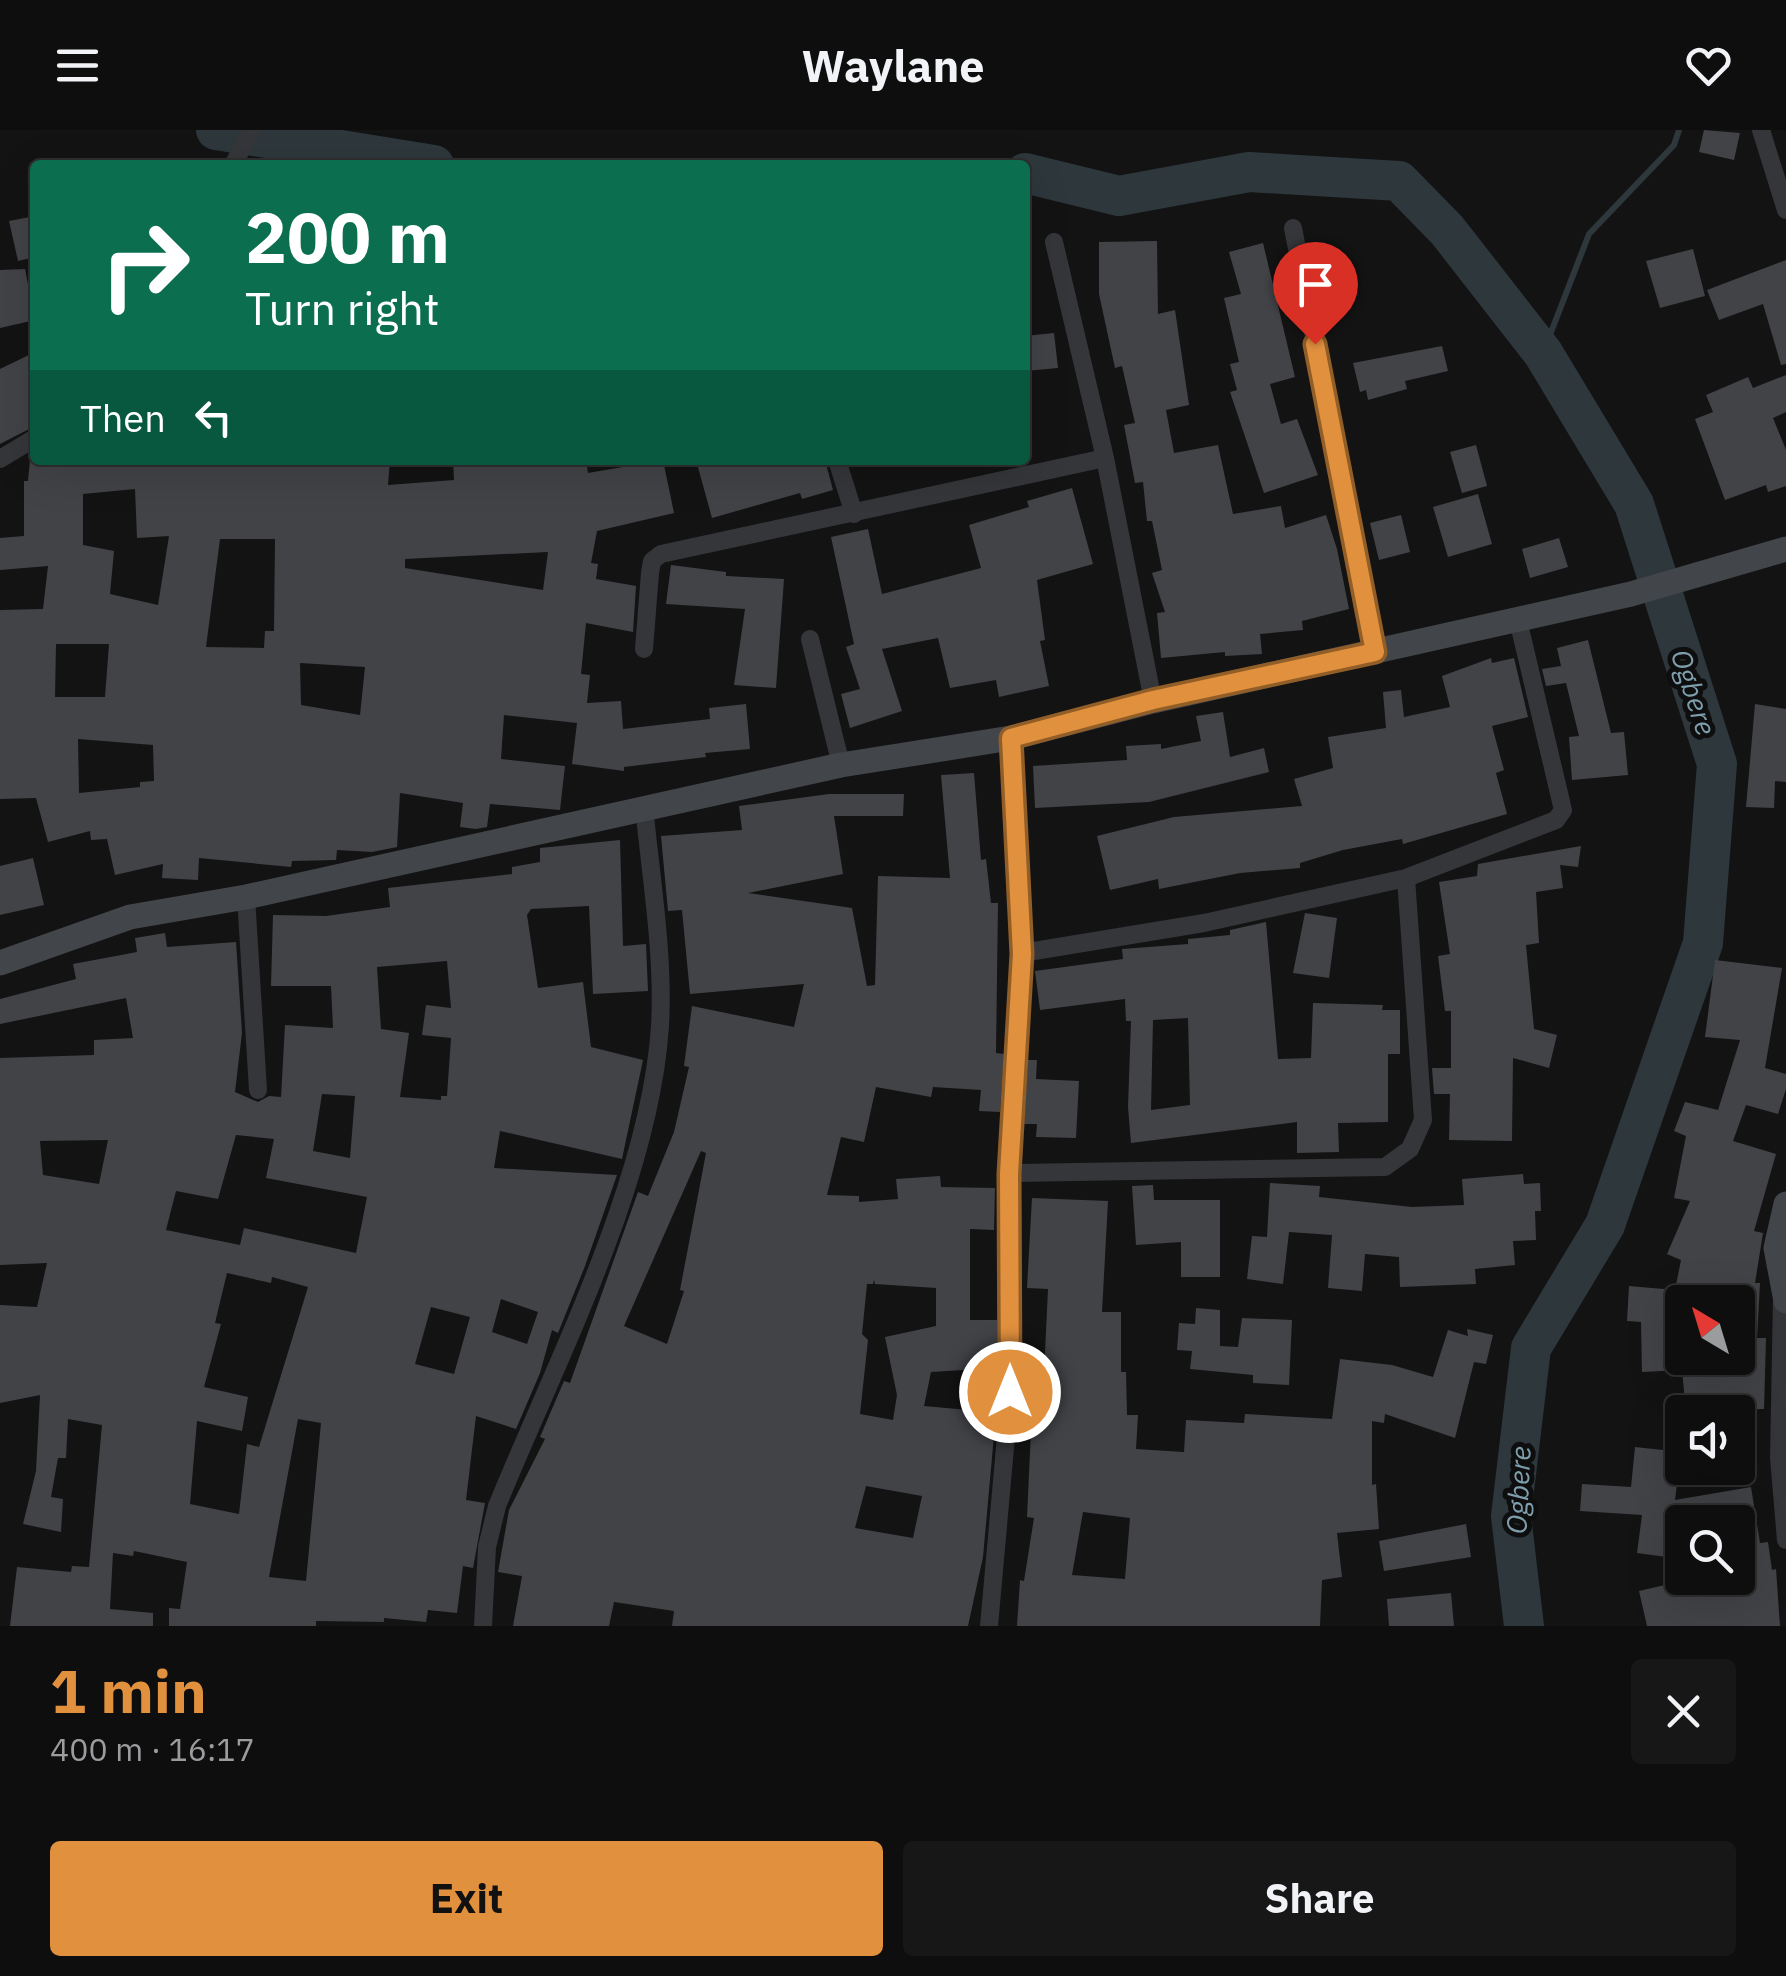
<!DOCTYPE html>
<meta charset="utf-8">
<style>
body{margin:0;font-family:"IBM Plex Sans",sans-serif;background:#171718;color:#f1f3f6;height:100vh;display:flex;flex-direction:column;font-size:38px;white-space:nowrap}
*{box-sizing:border-box;margin:0}
p{font-size:32px;color:#9b9c9e}
.icon{flex:none;width:55px;height:55px;fill:none;stroke:currentColor;stroke-width:2;stroke-linecap:round;stroke-linejoin:round}
.map{position:relative;height:1496px;overflow:hidden}
.panel{display:flex;flex-direction:column;background:#0e0e0f;flex:1}
.panel>*{flex:none}
.top-card{position:absolute;left:30px;top:30px;width:1000px;height:305px;border-radius:10px;box-shadow:0 10px 40px #0002,0 0 0 2px #2e2e2f;background:#0b6e4f;color:#fff;overflow:hidden}
.needle{width:65px;rotate:322deg}
.tools{position:absolute;left:1665px;top:1155px;display:grid;gap:20px}
.tools a{display:grid;place-items:center;width:90px;height:90px;border-radius:10px;background:#0e0e0f;box-shadow:0 10px 40px #0002,0 0 0 2px #2e2e2f;font-size:50px}
.pin{position:absolute;display:grid;place-items:center;width:85px;height:85px;color:#fff;margin:-102px -42px;border-radius:50% 50% 50% 0;rotate:-45deg;box-shadow:0 0 10px #0007}
.pin .icon{rotate:45deg}
.me{position:absolute;width:110px;margin:-55px;rotate:0deg;stroke-linejoin:round;filter:drop-shadow(0 0 8px #0008)}
.turn{display:flex;align-items:center;gap:35px;height:210px;padding:0 50px;font-size:45px}
.turn .icon{width:130px;height:130px;stroke-width:2.5}
.turn b{display:block;font-size:70px;line-height:85px}
.then{display:flex;align-items:center;height:95px;padding:0 50px;background:#0003;gap:20px;font-size:38px}
.round{display:grid;place-items:center;flex:none;width:105px;height:105px;border-radius:10px;background:#171718}
.head{display:flex;align-items:center;justify-content:space-between;height:170px;padding:0 50px}
h1{font-size:60px;font-weight:700;line-height:75px;color:#e1903e}
.cta{display:flex;gap:20px;margin-top:auto;padding:20px 50px}
.cta a{flex:1;height:115px;border-radius:10px;background:#e1903e;color:#111;font-size:40px;font-weight:700;line-height:115px;text-align:center}
.cta a+a{background:#171718;color:#f1f3f6}
header{display:flex;justify-content:space-between;align-items:center;height:130px;padding:0 50px;background:#0e0e0f;font-size:45px;font-weight:700}
.map>svg:first-child{display:block}
.lines{fill:none;stroke-linecap:round;stroke-linejoin:round}
.stream{stroke:#2d373c;stroke-width:6}
.river{stroke:#2d373c;stroke-width:40}
.building{fill:#424347;fill-rule:evenodd}
.street{stroke:#343639;stroke-width:18}
.secondary{stroke:#424549;stroke-width:25}
.route-casing{stroke:#925e28;stroke-width:25}
.route{stroke:#e1903e;stroke-width:18}
.labels{text-anchor:middle;dominant-baseline:central;stroke-width:10;stroke-linejoin:round;paint-order:stroke}
.water-label{font-size:28px;font-style:italic;fill:#7f9eac;stroke:#0e0e0f}
</style>
<header><svg class="icon" aria-label="menu" viewBox="0 0 24 24"><path d="M4 6h16M4 12h16M4 18h16"/></svg>Waylane<svg class="icon" aria-label="heart" viewBox="0 0 24 24"><path d="M12 20l-8-8c-3-5 5-10 8-4 3-6 11-1 8 4z"/></svg></header>
<div class="map">
<svg width="1786" height="1496" viewBox="0 0 1786 1496">
<rect width="100%" height="100%" fill="#131314"/>
<g class="lines">
<path class="stream" d="M 1543,223 L 1589,104 L 1674,15 L 1679,0"/>
<path class="river" d="M 216,0 L 434,35
M 1025,43 L 1119,66 L 1249,42 L 1399,51 L 1447,100 L 1543,223 L 1634,374 L 1717,634 L 1703,813 L 1605,1095 L 1531,1218 L 1511,1386 L 1524,1496"/>
</g>
<path class="building" d="M 1704,0 L 1740,3 L 1734,30 L 1699,22 Z
M 35,86 L 35,127 L 18,131 L 9,91 Z
M 1157,111 L 1158,184 L 1175,180 L 1189,275 L 1166,280 L 1174,323 L 1218,315 L 1233,384 L 1281,376 L 1285,398 L 1326,385 L 1337,419 L 1349,479 L 1302,491 L 1303,500 L 1260,504 L 1262,524 L 1225,526 L 1225,522 L 1161,528 L 1157,483 L 1165,482 L 1152,443 L 1162,440 L 1152,391 L 1147,391 L 1143,352 L 1135,353 L 1124,295 L 1135,293 L 1122,236 L 1115,238 L 1099,164 L 1099,112 Z
M 1263,113 L 1295,247 L 1270,254 L 1281,294 L 1297,289 L 1318,345 L 1264,363 L 1230,262 L 1237,260 L 1230,234 L 1239,232 L 1224,168 L 1241,164 L 1229,122 Z
M 1693,119 L 1705,166 L 1660,178 L 1646,131 Z
M 1786,130 L 1786,234 L 1781,235 L 1763,174 L 1719,190 L 1707,160 Z
M 25,139 L 35,190 L 0,198 L 0,140 Z
M 1054,203 L 1058,238 L 1025,241 L 1025,206 Z
M 1442,216 L 1448,241 L 1405,251 L 1407,259 L 1368,270 L 1366,260 L 1360,262 L 1353,233 Z
M 35,222 L 35,296 L 0,314 L 0,239 Z
M 1786,245 L 1786,282 L 1773,288 L 1786,320 L 1786,356 L 1768,362 L 1766,355 L 1725,370 L 1695,289 L 1713,282 L 1706,265 L 1748,247 L 1753,258 Z
M 1476,315 L 1487,356 L 1462,363 L 1450,322 Z
M 30,330 L 390,330 L 388,355 L 454,350 L 453,330 L 586,330 L 588,343 L 663,330 L 674,383 L 597,401 L 591,433 L 598,434 L 596,449 L 636,456 L 633,502 L 586,493 L 581,544 L 590,545 L 587,573 L 621,571 L 623,599 L 710,589 L 709,578 L 746,574 L 750,619 L 705,623 L 706,627 L 624,637 L 624,641 L 572,634 L 577,593 L 504,585 L 501,629 L 565,636 L 560,680 L 490,674 L 487,697 L 476,699 L 460,697 L 463,673 L 400,663 L 397,717 L 372,722 L 337,720 L 336,730 L 292,731 L 291,737 L 199,728 L 198,750 L 162,748 L 163,734 L 115,745 L 107,709 L 91,710 L 90,701 L 48,712 L 36,668 L 0,669 L 0,480 L 43,479 L 48,436 L 0,440 L 0,408 L 24,406 L 24,351 L 28,351 ZM 135,359 L 137,408 L 169,406 L 158,475 L 110,464 L 114,421 L 83,415 L 83,364 ZM 220,409 L 275,409 L 274,501 L 265,501 L 264,518 L 206,517 ZM 548,422 L 543,460 L 405,438 L 405,429 ZM 56,514 L 109,514 L 105,567 L 55,567 ZM 300,533 L 365,537 L 360,585 L 301,575 ZM 78,609 L 153,615 L 154,651 L 140,652 L 140,657 L 79,663 Z
M 696,330 L 825,330 L 833,360 L 802,369 L 800,363 L 712,388 Z
M 1072,358 L 1093,434 L 1037,450 L 1045,510 L 1040,511 L 1049,556 L 999,567 L 996,550 L 950,558 L 938,508 L 882,519 L 902,581 L 850,598 L 841,564 L 860,559 L 846,517 L 854,514 L 831,407 L 868,399 L 882,464 L 981,438 L 969,395 L 1029,377 L 1027,371 Z
M 1478,364 L 1492,414 L 1448,427 L 1433,377 Z
M 1401,385 L 1410,422 L 1379,430 L 1370,393 Z
M 1559,408 L 1568,437 L 1530,448 L 1522,419 Z
M 671,435 L 726,442 L 726,446 L 784,449 L 776,558 L 734,555 L 745,479 L 666,474 Z
M 1588,510 L 1611,603 L 1624,602 L 1628,645 L 1572,650 L 1569,607 L 1579,606 L 1566,553 L 1546,556 L 1542,539 L 1561,536 L 1557,518 Z
M 1491,528 L 1492,533 L 1514,528 L 1528,587 L 1492,596 L 1504,640 L 1496,643 L 1507,684 L 1403,714 L 1402,709 L 1343,720 L 1300,733 L 1300,738 L 1240,743 L 1159,759 L 1158,749 L 1110,760 L 1097,706 L 1174,687 L 1302,676 L 1294,649 L 1333,638 L 1328,607 L 1386,598 L 1383,562 L 1401,560 L 1404,587 L 1450,577 L 1442,546 Z
M 1755,574 L 1786,579 L 1786,652 L 1775,651 L 1774,678 L 1746,677 Z
M 1223,582 L 1230,627 L 1264,618 L 1269,642 L 1149,672 L 1035,678 L 1033,636 L 1127,630 L 1126,616 L 1161,614 L 1161,619 L 1201,611 L 1196,586 Z
M 974,643 L 981,730 L 986,729 L 991,773 L 998,773 L 996,923 L 1004,924 L 1000,982 L 979,981 L 981,960 L 933,957 L 931,967 L 876,957 L 864,1012 L 841,1007 L 827,1065 L 859,1066 L 859,1072 L 898,1069 L 896,1049 L 940,1046 L 941,1057 L 995,1058 L 994,1100 L 970,1099 L 970,1190 L 997,1190 L 998,1261 L 983,1427 L 968,1496 L 672,1496 L 674,1481 L 614,1472 L 609,1496 L 513,1496 L 522,1446 L 498,1442 L 509,1380 L 545,1309 L 540,1307 L 564,1251 L 570,1253 L 638,1062 L 648,1066 L 674,1002 L 689,937 L 684,936 L 692,876 L 794,897 L 804,854 L 690,864 L 682,780 L 668,781 L 661,706 L 742,700 L 739,676 L 829,664 L 904,664 L 903,686 L 834,686 L 843,744 L 748,763 L 852,778 L 867,856 L 875,855 L 878,746 L 950,748 L 941,645 ZM 701,1021 L 706,1023 L 680,1160 L 684,1161 L 667,1214 L 624,1196 ZM 874,1150 L 875,1154 L 936,1158 L 936,1196 L 885,1207 L 897,1265 L 893,1290 L 860,1284 L 868,1210 L 862,1204 L 867,1154 L 873,1154 ZM 979,1239 L 979,1281 L 924,1276 L 931,1242 ZM 866,1356 L 922,1366 L 913,1408 L 855,1398 Z
M 620,710 L 623,816 L 646,814 L 648,861 L 593,864 L 589,776 L 531,779 L 527,785 L 538,858 L 583,852 L 591,917 L 643,930 L 622,1029 L 500,1001 L 494,1038 L 617,1045 L 585,1136 L 558,1203 L 552,1200 L 540,1243 L 516,1299 L 476,1286 L 466,1370 L 485,1373 L 473,1438 L 463,1436 L 457,1483 L 428,1480 L 426,1492 L 384,1488 L 384,1492 L 316,1491 L 316,1496 L 169,1496 L 169,1478 L 180,1479 L 187,1432 L 134,1421 L 133,1426 L 113,1423 L 110,1479 L 153,1483 L 153,1496 L 10,1496 L 17,1437 L 71,1442 L 72,1436 L 89,1437 L 102,1295 L 68,1289 L 66,1328 L 58,1328 L 51,1367 L 63,1369 L 61,1402 L 23,1394 L 36,1341 L 40,1265 L 0,1273 L 0,1175 L 37,1177 L 47,1133 L 0,1135 L 0,928 L 94,925 L 94,910 L 133,908 L 126,868 L 0,894 L 0,869 L 76,849 L 73,834 L 137,822 L 135,808 L 165,803 L 167,817 L 236,812 L 242,903 L 235,962 L 258,972 L 269,966 L 281,967 L 285,895 L 333,898 L 331,856 L 271,856 L 273,785 L 326,786 L 390,777 L 388,758 L 512,744 L 512,737 L 540,732 L 540,718 ZM 447,831 L 451,878 L 426,875 L 422,905 L 451,908 L 447,966 L 441,966 L 441,970 L 400,967 L 409,903 L 381,899 L 377,837 ZM 322,964 L 355,966 L 350,1028 L 313,1021 ZM 236,1005 L 274,1009 L 266,1048 L 367,1067 L 356,1123 L 244,1098 L 240,1115 L 166,1100 L 176,1061 L 218,1069 ZM 108,1010 L 99,1054 L 43,1045 L 40,1011 ZM 227,1143 L 271,1153 L 272,1147 L 308,1157 L 259,1317 L 247,1314 L 239,1384 L 190,1374 L 197,1291 L 242,1301 L 248,1267 L 204,1257 L 221,1194 L 215,1193 ZM 501,1169 L 538,1182 L 527,1214 L 492,1202 ZM 431,1177 L 470,1187 L 454,1244 L 415,1234 ZM 298,1289 L 321,1293 L 306,1451 L 269,1447 Z
M 1581,716 L 1578,737 L 1560,735 L 1563,758 L 1536,762 L 1539,813 L 1526,815 L 1534,899 L 1557,905 L 1549,938 L 1513,928 L 1512,1011 L 1449,1010 L 1450,964 L 1434,964 L 1432,938 L 1451,938 L 1451,881 L 1445,881 L 1438,826 L 1450,824 L 1439,752 L 1477,746 L 1478,734 Z
M 33,728 L 44,775 L 0,785 L 0,736 Z
M 1305,783 L 1337,788 L 1329,848 L 1293,843 Z
M 1266,792 L 1278,929 L 1311,928 L 1313,873 L 1383,875 L 1382,880 L 1400,880 L 1400,924 L 1388,924 L 1388,992 L 1338,993 L 1339,1022 L 1297,1023 L 1297,992 L 1131,1013 L 1128,977 L 1131,891 L 1126,891 L 1125,869 L 1040,880 L 1035,841 L 1123,829 L 1122,819 L 1188,814 L 1188,809 L 1230,805 L 1230,800 ZM 1188,888 L 1190,975 L 1151,980 L 1153,890 Z
M 1715,830 L 1782,838 L 1765,938 L 1786,944 L 1786,959 L 1778,984 L 1746,975 L 1733,1011 L 1776,1024 L 1754,1101 L 1763,1103 L 1755,1153 L 1760,1153 L 1757,1208 L 1766,1208 L 1764,1279 L 1686,1282 L 1682,1240 L 1642,1242 L 1641,1192 L 1627,1191 L 1629,1156 L 1675,1160 L 1681,1130 L 1667,1124 L 1690,1071 L 1674,1068 L 1686,1006 L 1674,1001 L 1685,972 L 1718,980 L 1740,910 L 1705,907 ZM 1682,1172 L 1738,1172 L 1738,1228 L 1682,1228 Z
M 1028,930 L 1037,930 L 1036,949 L 1079,951 L 1076,1008 L 1036,1007 L 1037,994 L 1024,994 Z
M 1523,1044 L 1524,1054 L 1540,1053 L 1541,1081 L 1535,1081 L 1536,1110 L 1513,1111 L 1515,1135 L 1475,1139 L 1476,1154 L 1400,1157 L 1399,1127 L 1365,1124 L 1362,1161 L 1328,1158 L 1332,1105 L 1289,1102 L 1283,1154 L 1247,1149 L 1252,1106 L 1267,1107 L 1270,1053 L 1320,1056 L 1319,1067 L 1412,1077 L 1464,1075 L 1462,1049 Z
M 1153,1055 L 1154,1070 L 1220,1070 L 1220,1147 L 1181,1147 L 1181,1112 L 1136,1115 L 1132,1056 Z
M 1032,1068 L 1108,1071 L 1102,1182 L 1121,1182 L 1121,1242 L 1126,1242 L 1127,1285 L 1138,1285 L 1136,1319 L 1184,1322 L 1186,1290 L 1244,1293 L 1245,1284 L 1332,1289 L 1340,1229 L 1392,1235 L 1433,1247 L 1448,1200 L 1468,1206 L 1467,1199 L 1493,1205 L 1486,1234 L 1474,1232 L 1455,1308 L 1385,1284 L 1384,1293 L 1372,1291 L 1372,1355 L 1376,1354 L 1379,1399 L 1337,1403 L 1342,1447 L 1322,1450 L 1320,1496 L 1017,1496 L 1020,1450 L 1024,1451 L 1034,1388 L 1027,1387 L 1032,1279 L 1038,1280 L 1039,1243 L 1044,1243 L 1048,1159 L 1027,1158 ZM 1083,1382 L 1130,1388 L 1125,1449 L 1072,1445 Z
M 1196,1178 L 1220,1180 L 1220,1216 L 1238,1217 L 1242,1188 L 1292,1190 L 1289,1255 L 1253,1253 L 1253,1245 L 1190,1239 L 1192,1221 L 1177,1220 L 1179,1193 L 1195,1194 Z
M 1635,1317 L 1681,1322 L 1675,1370 L 1751,1357 L 1760,1413 L 1768,1412 L 1772,1440 L 1776,1439 L 1780,1496 L 1647,1496 L 1639,1461 L 1682,1451 L 1682,1457 L 1738,1448 L 1741,1437 L 1738,1392 L 1682,1392 L 1682,1429 L 1637,1423 L 1642,1385 L 1580,1381 L 1582,1354 L 1631,1357 Z
M 1466,1394 L 1471,1427 L 1384,1441 L 1379,1411 Z
M 1451,1463 L 1454,1496 L 1389,1496 L 1387,1469 Z"/>
<g class="lines">
<path class="street" d="M 1761,0 L 1786,80
M 233,35 L 252,0
M 1293,98 L 1375,522
M 1054,112 L 1105,328 L 1153,571
M 0,329 L 35,308
M 837,330 L 854,384
M 810,509 L 841,635
M 644,519 L 650,443 L 652,431 L 661,424 L 1105,328
M 246,767 L 258,960
M 1022,823 L 1204,793 L 1406,748 L 1556,690 L 1563,680 L 1518,490
M 1009,1043 L 1385,1037 L 1410,1019 L 1423,990 L 1406,748
M 1782,1166 L 1779,1328 L 1786,1410
M 483,1496 L 487,1417 L 497,1376 C 556,1231 650,1052 660,896 C 664,824 651,749 644,676
M 989,1496 L 1010,1262 L 1009,1043 L 1022,823 L 1011,608"/>
<path class="secondary" d="M 0,833 L 130,787 L 246,767 L 841,635 L 1011,608 L 1153,571 L 1631,464 L 1786,419
M 1786,1074 L 1776,1118 L 1786,1171"/>
</g>
<g class="lines">
<g class="route-casing">
<path id="route" d="M 1010,1262 L 1009,1044 L 1022,824 L 1011,608 L 1153,570 L 1375,522 L 1315,214"/>
</g>
<use href="#route" class="route"/>
</g>
<g class="labels">
<g class="water-label">
<text transform="translate(1694 562) rotate(72)">Ogbere</text>
<text transform="translate(1518 1360) rotate(-87)">Ogbere</text>
</g>
</g>
</svg>
<div class="tools">
<a><svg class="needle" viewBox="-14 -14 28 28"><path d="M0-13l5 13h-10z" fill="#e53935"/><path d="M0 13l5-13h-10z" fill="#9b9c9e"/></svg></a>
<a><svg class="icon" aria-label="sound" viewBox="0 0 24 24"><path d="M4 9h4l5-4v14l-5-4H4zM17 9q2 3 0 6"/></svg></a>
<a><svg class="icon" aria-label="search" viewBox="0 0 24 24"><circle cx="10" cy="10" r="6"/><path d="M15 15l6 6"/></svg></a>
</div>
<div class="pin" style="left:1315px;top:214px;background:#d93025"><svg class="icon" aria-label="arrive" viewBox="0 0 24 24"><path d="M6 21V4h12l-3 4 3 4H6"/></svg></div>
<svg class="me" style="left:1010px;top:1262px" viewBox="-20 -20 40 40"><circle r="17" fill="#e1903e" stroke="#fff" stroke-width="3"/><path d="M0-11L8 9 0 5-8 9z" fill="#fff"/></svg>
<div class="top-card">
<div class="turn"><svg class="icon" aria-label="right" viewBox="0 0 24 24"><path d="M7 20v-9h11M14 6l5 5-5 5"/></svg><div><b>200 m</b>Turn right</div></div>
<div class="then">Then<svg class="icon" aria-label="left" viewBox="0 0 24 24"><path d="M17 20v-9H6M10 6l-5 5 5 5"/></svg></div>
</div>
</div>
<section class="panel">
<div class="head"><div><h1>1 min</h1><p>400 m · 16:17</p></div><a class="round"><svg class="icon" aria-label="close" viewBox="0 0 24 24"><path d="M6 6l12 12M18 6L6 18"/></svg></a></div>
<div class="cta"><a>Exit</a><a>Share</a></div>
</section>
